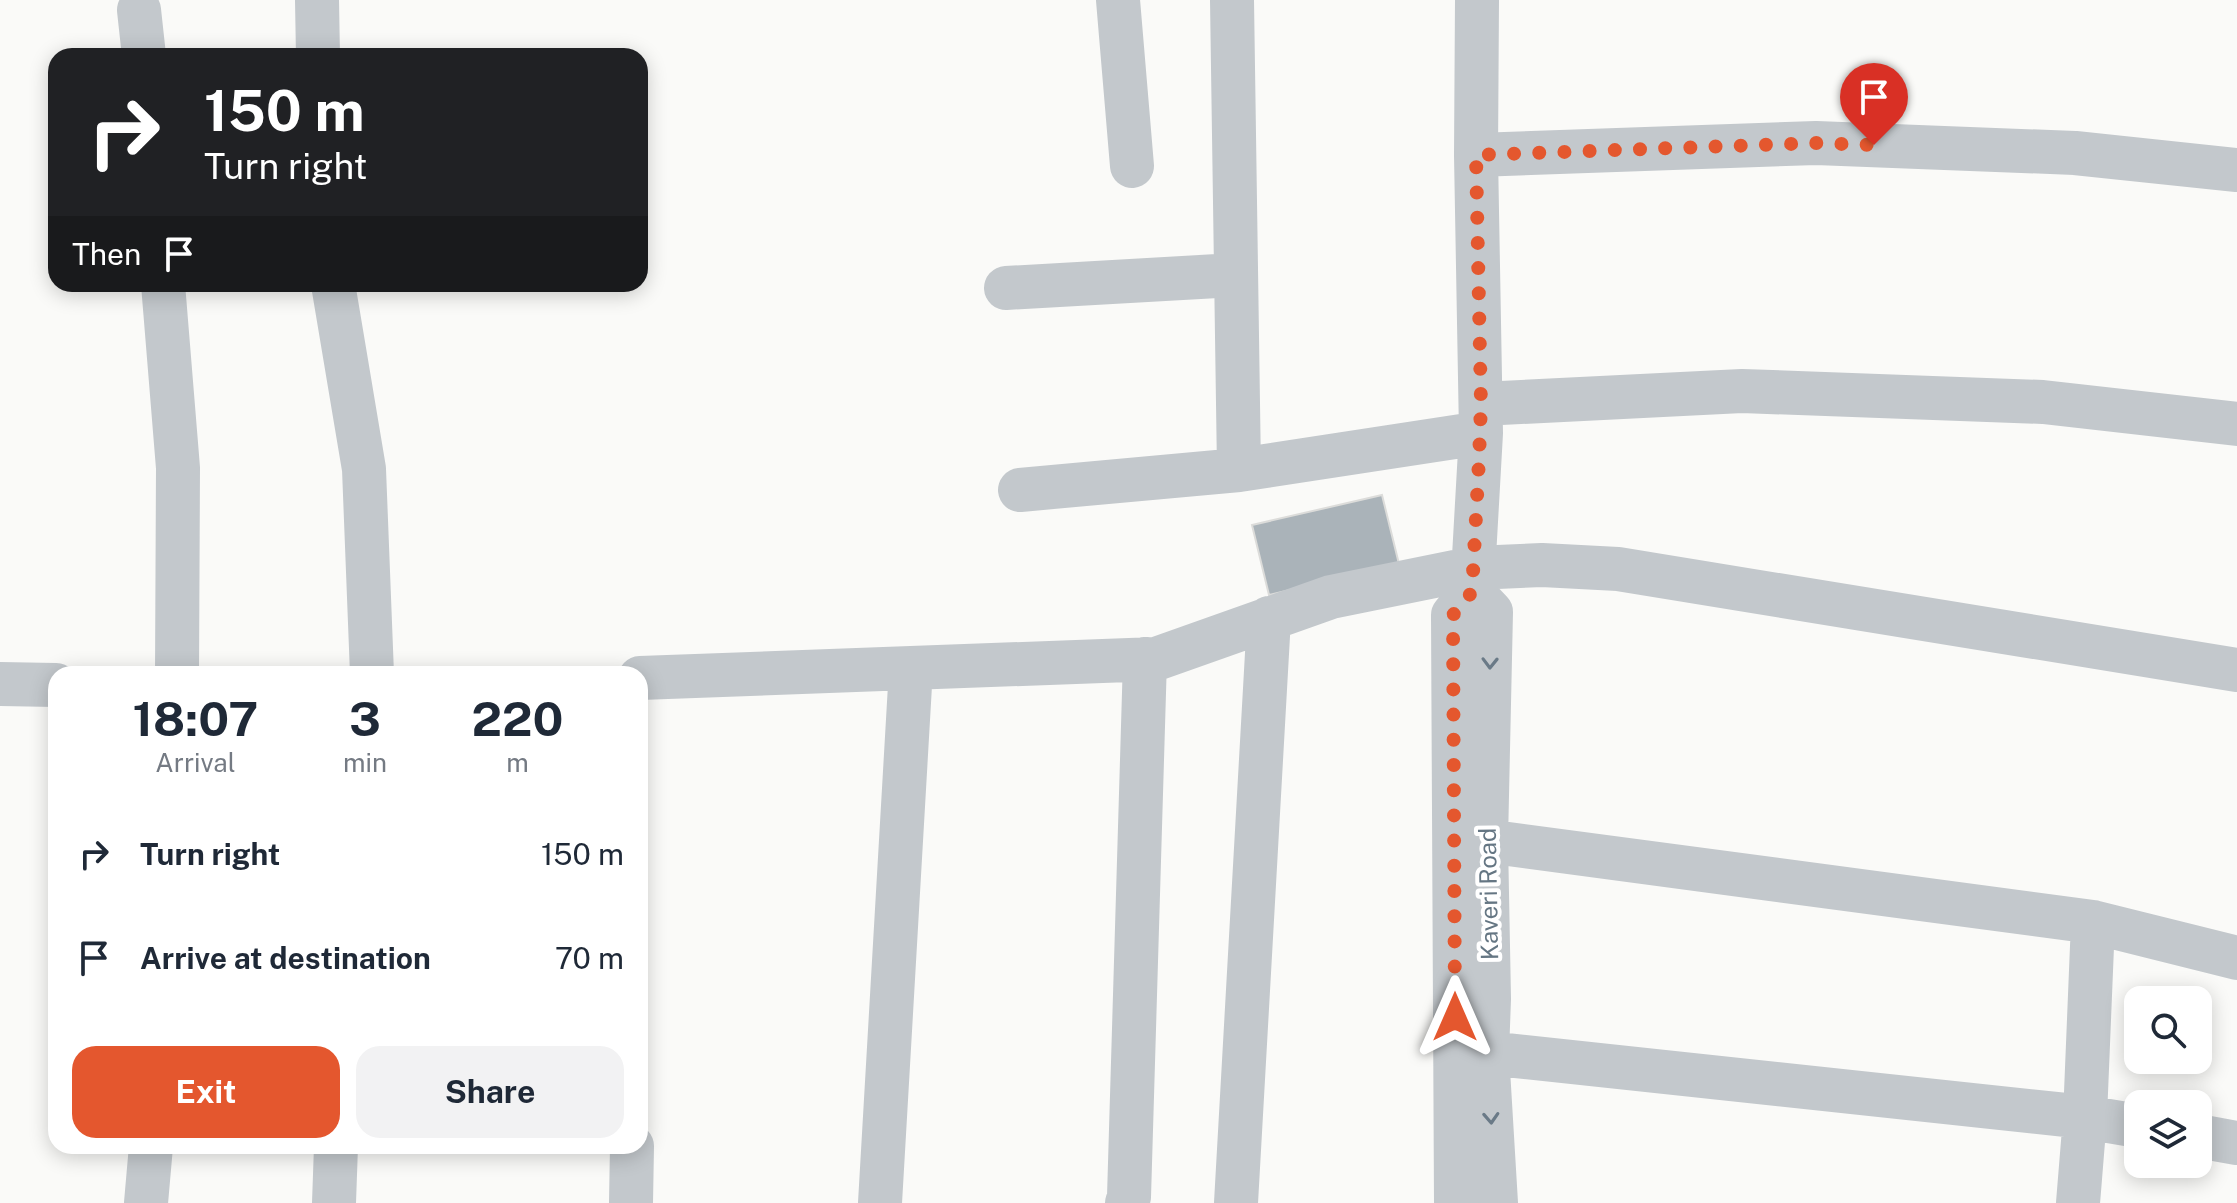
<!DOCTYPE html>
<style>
body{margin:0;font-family:"Public Sans",sans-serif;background:#f2f2f3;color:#1f2937;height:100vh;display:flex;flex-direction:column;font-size:30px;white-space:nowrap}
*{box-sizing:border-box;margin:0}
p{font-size:26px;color:#747a83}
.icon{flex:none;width:44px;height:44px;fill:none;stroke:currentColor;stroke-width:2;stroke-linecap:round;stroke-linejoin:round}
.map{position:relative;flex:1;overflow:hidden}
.sheet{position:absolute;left:48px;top:666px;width:600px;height:488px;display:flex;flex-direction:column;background:#fff;border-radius:24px;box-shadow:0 4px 20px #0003}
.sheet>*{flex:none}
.banner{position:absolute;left:48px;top:48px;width:600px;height:244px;border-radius:24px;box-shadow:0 4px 20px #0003;background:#202124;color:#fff;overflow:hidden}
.fabs{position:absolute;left:2124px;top:986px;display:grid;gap:16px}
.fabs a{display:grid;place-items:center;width:88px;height:88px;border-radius:16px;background:#fff;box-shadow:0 4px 20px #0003;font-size:40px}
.pin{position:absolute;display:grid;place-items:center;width:68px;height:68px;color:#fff;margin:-82px -34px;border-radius:50% 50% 50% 0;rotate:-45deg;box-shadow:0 0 8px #0007}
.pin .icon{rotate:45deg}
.me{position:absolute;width:88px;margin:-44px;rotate:0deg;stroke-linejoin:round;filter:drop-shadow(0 0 6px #0008)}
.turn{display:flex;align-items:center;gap:28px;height:168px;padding:0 24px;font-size:36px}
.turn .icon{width:104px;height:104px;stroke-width:2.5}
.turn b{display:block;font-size:56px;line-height:68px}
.then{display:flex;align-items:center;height:76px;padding:0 24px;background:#0003;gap:16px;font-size:30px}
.eta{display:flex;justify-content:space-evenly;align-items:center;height:136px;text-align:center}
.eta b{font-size:48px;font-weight:700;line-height:56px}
.button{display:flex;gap:16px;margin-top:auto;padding:16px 24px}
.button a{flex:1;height:92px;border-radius:24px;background:#e4572e;color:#fff;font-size:32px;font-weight:700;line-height:92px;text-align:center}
.button a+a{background:#f2f2f3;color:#1f2937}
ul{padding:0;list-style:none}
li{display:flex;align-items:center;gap:24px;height:104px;padding:0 24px}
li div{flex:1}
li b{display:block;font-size:30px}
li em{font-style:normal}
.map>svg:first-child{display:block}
.building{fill:#aab3b9;stroke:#dcdcda;stroke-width:2}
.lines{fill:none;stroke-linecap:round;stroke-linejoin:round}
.street{stroke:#c3c8cc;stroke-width:44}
.oneway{stroke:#6a7a87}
.route{stroke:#e4572e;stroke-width:14;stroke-dasharray:0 25.2}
.labels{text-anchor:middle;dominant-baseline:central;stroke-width:8;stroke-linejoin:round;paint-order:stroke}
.street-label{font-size:24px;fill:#657683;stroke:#fff}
</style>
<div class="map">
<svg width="2237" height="1203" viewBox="0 0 2237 1203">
<rect width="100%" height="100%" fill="#fafaf8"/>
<path class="building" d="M 1382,495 L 1399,564 L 1269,595 L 1252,525 Z"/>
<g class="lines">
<path class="street" d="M 317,0 L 318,56
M 1118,0 L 1132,166
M 1232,0 L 1239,470 L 1481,433
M 139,10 L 144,56
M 1476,155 L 1816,143 L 2075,153 L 2237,170
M 163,284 L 178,468 L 177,674
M 333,284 L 364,469 L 372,674
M 1006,288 L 1235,275
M 1481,404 L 1742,391 L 2043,402 L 2237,424
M 1020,490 L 1239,470
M 1472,592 L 1491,612 L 1486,841 L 1489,999 L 1487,1053 L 1496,1203
M 640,678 L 1156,659 L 1331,597 L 1474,568 L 1542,565 L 1618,569 L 2237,670
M 0,684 L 56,685
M 1486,841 L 2093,922 L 2237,958
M 1487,1053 L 2085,1117 L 2138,1126
M 2198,1136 L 2237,1143
M 146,1203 L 151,1146
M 334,1203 L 336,1146
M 631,1203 L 632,1146
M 880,1203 L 911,668
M 1127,1203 L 1129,1197 L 1145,659
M 1236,1203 L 1269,618
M 1456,1203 L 1453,615 L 1472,592 L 1481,433 L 1476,155 L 1477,0
M 2078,1203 L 2085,1117 L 2093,922"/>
</g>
<defs><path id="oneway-chevron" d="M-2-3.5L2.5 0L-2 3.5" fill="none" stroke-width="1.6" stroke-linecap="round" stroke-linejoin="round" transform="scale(2)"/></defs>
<g class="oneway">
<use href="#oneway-chevron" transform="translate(1490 663) rotate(91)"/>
<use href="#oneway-chevron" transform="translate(1491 1118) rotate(87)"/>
</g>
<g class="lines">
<path class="route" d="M 1455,1017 L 1453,615 L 1472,592 L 1479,460 L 1481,404 L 1476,155 L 1816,143 L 1874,145"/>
</g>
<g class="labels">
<g class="street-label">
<text transform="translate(1488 894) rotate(-91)">Kaveri Road</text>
</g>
</g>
</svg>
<div class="fabs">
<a><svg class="icon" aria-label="search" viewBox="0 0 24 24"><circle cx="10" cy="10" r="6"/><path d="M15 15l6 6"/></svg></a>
<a><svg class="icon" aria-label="layers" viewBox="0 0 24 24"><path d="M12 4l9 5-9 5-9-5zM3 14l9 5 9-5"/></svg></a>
</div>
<div class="pin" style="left:1874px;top:145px;background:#d93025"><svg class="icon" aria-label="arrive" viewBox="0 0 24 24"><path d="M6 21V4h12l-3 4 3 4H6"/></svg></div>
<svg class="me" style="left:1455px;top:1017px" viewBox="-20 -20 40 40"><path d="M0-17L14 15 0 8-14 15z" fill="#e4572e" stroke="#fff" stroke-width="4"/></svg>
<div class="banner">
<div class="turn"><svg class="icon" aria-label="right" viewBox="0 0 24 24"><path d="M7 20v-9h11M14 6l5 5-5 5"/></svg><div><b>150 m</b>Turn right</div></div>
<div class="then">Then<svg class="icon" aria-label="arrive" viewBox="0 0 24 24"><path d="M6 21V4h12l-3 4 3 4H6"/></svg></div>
</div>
<section class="sheet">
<div class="eta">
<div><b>18:07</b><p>Arrival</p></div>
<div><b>3</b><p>min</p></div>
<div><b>220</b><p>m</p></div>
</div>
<ul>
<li><svg class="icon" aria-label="right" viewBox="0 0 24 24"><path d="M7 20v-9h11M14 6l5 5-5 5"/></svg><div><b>Turn right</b></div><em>150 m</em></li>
<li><svg class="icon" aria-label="arrive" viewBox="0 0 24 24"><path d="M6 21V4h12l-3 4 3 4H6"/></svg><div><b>Arrive at destination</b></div><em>70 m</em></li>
</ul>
<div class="button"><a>Exit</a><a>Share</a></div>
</section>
</div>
